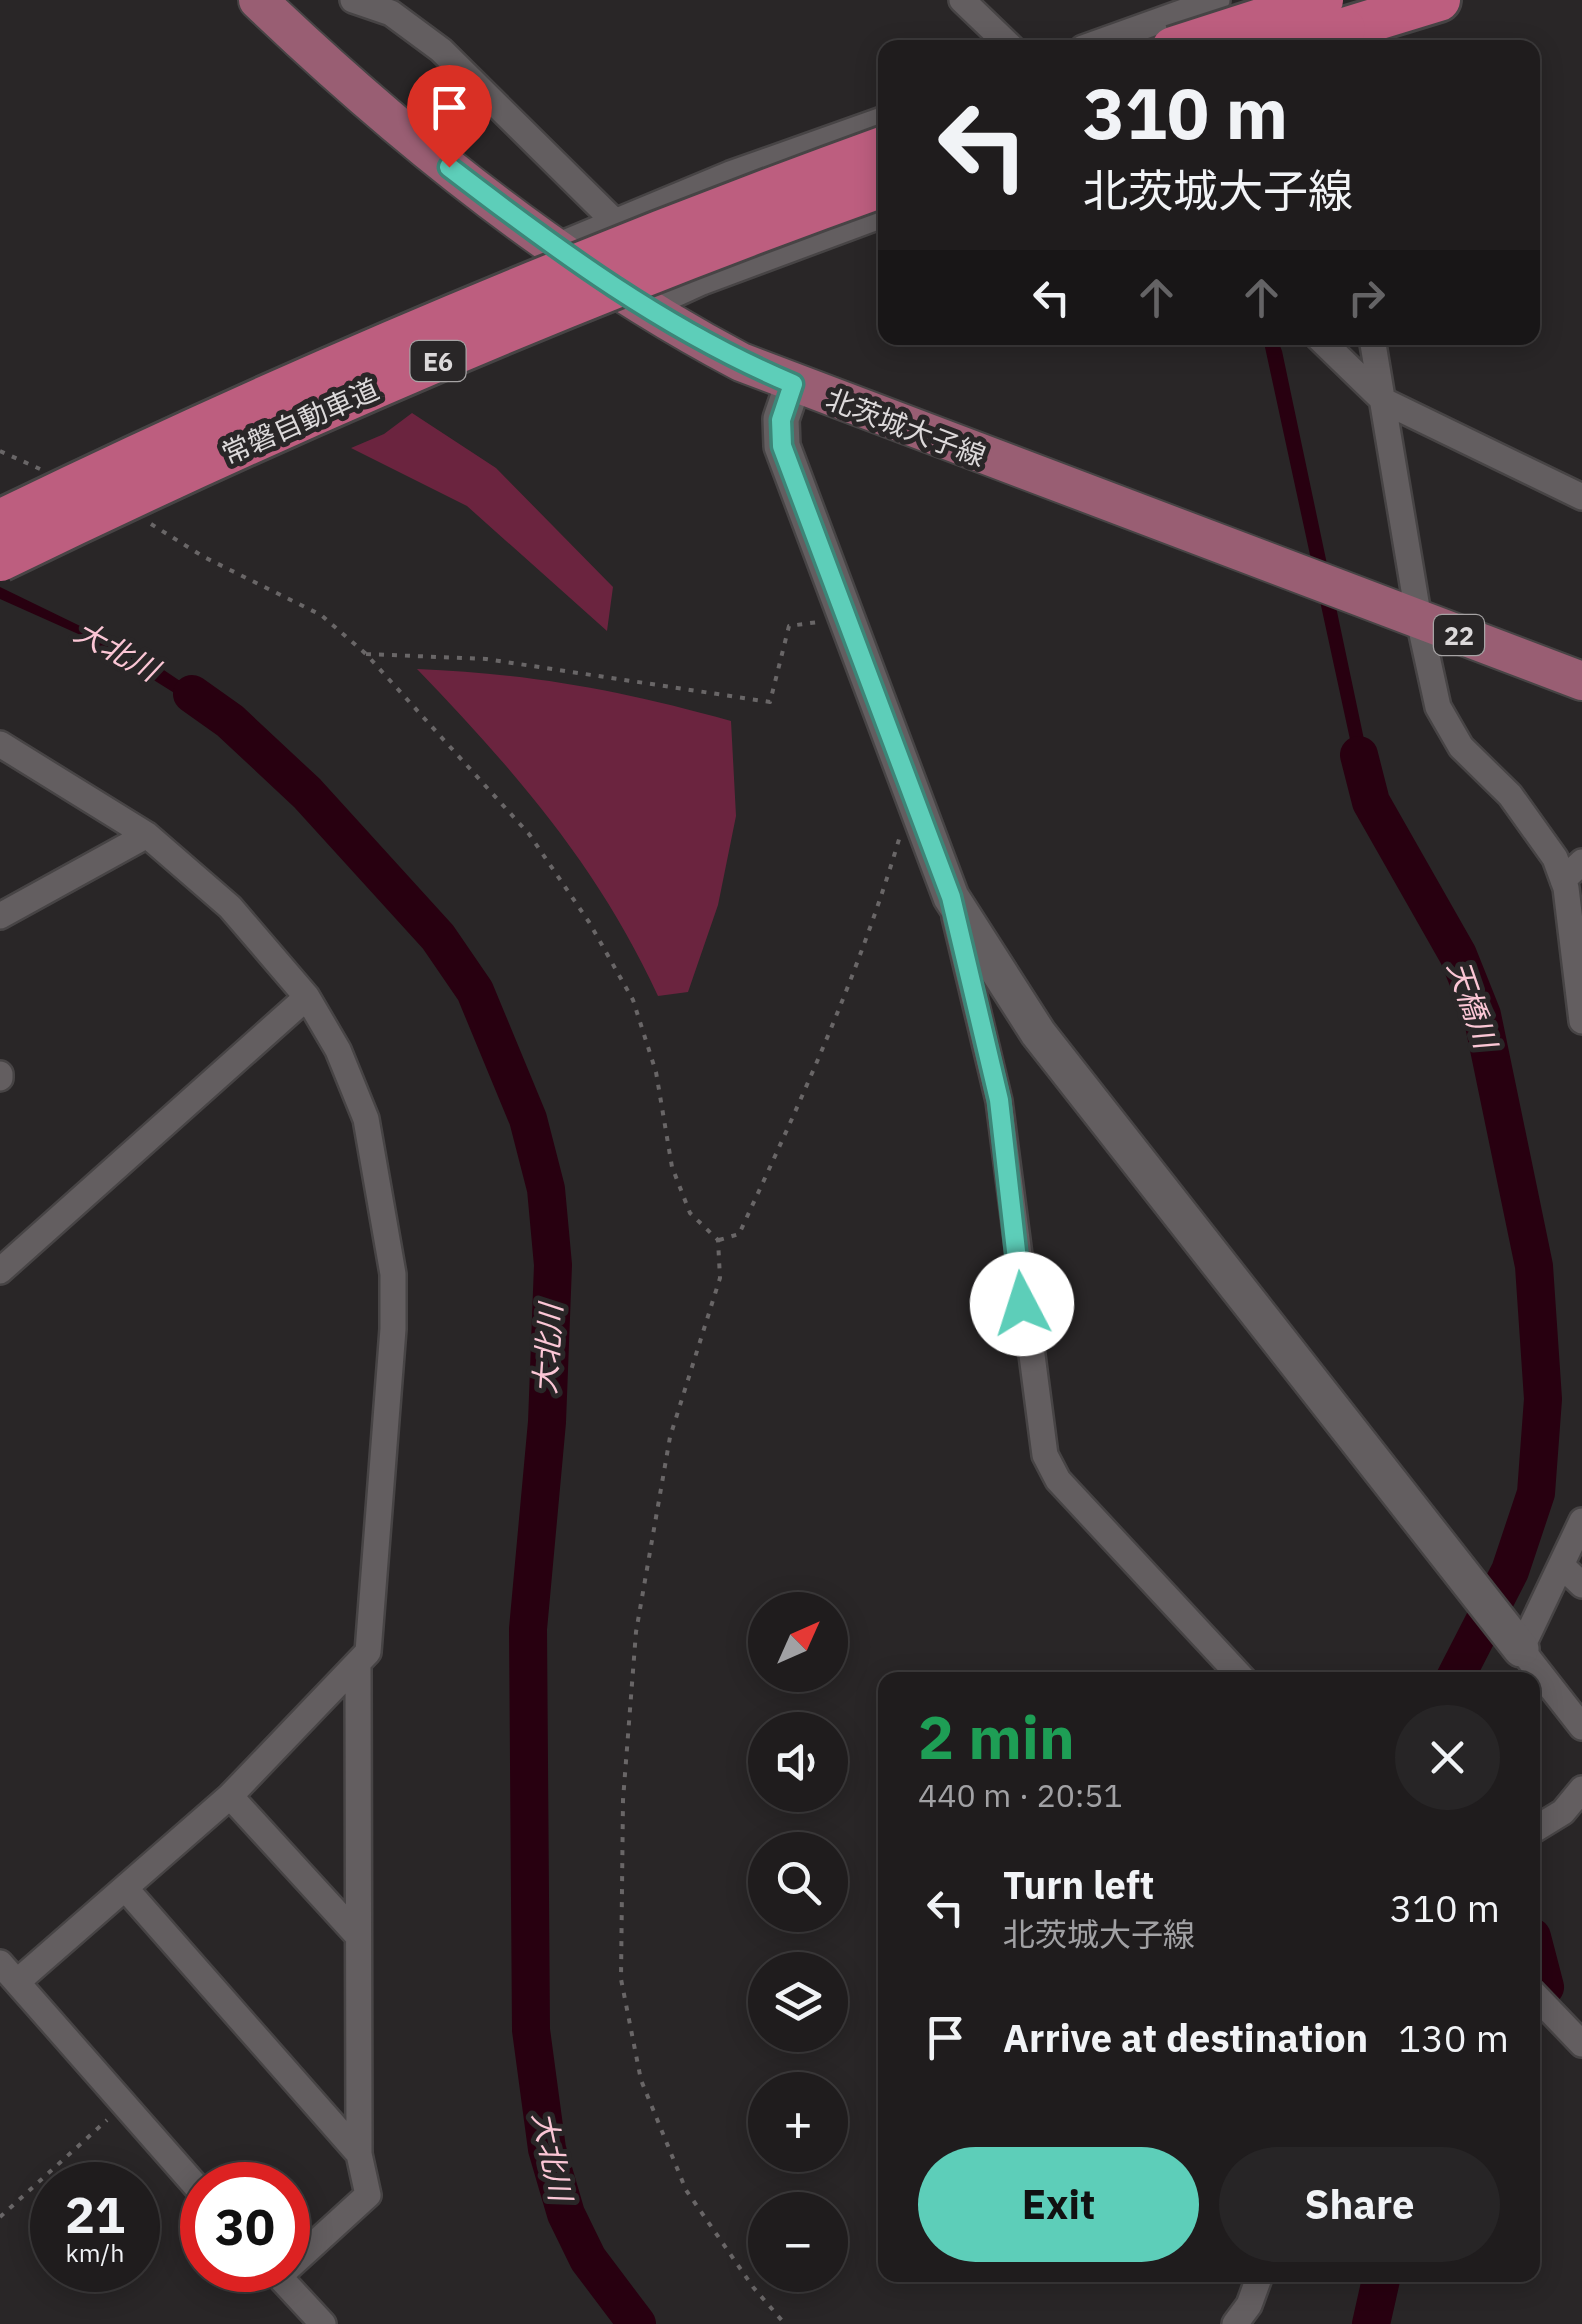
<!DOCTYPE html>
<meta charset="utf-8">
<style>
body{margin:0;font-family:"IBM Plex Sans","Noto Sans JP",sans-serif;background:#272526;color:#f1f3f6;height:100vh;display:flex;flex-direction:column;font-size:38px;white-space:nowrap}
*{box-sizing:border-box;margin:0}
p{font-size:32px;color:#a1a1a4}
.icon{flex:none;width:55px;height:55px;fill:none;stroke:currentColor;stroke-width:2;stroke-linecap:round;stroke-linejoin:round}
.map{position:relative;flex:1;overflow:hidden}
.sheet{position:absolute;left:878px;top:1672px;width:662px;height:610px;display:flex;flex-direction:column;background:#1f1c1d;border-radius:20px;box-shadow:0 5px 25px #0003,0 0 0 2px #3c3a3b}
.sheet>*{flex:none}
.guide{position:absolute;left:878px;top:40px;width:662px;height:305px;border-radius:20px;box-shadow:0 5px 25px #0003,0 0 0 2px #3c3a3b;background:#1f1c1d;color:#f1f3f6;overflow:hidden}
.needle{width:65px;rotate:45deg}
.tools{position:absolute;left:748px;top:1592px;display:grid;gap:20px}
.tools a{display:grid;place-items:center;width:100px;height:100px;border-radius:50%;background:#1f1c1d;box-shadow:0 5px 25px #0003,0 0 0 2px #3c3a3b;font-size:50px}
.speed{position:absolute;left:30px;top:2162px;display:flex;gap:20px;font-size:50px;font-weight:700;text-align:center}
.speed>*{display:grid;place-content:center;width:130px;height:130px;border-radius:50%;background:#1f1c1d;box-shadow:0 5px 25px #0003,0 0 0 2px #3c3a3b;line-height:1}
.speed small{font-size:25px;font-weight:400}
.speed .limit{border:15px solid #d22;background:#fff;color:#111}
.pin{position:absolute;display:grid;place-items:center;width:85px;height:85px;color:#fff;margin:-102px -42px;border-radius:50% 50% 50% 0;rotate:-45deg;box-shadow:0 0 10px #0007}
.pin .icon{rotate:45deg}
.me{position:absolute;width:110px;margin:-55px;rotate:355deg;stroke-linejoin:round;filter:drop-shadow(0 0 8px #0008)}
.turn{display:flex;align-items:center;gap:35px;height:210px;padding:0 40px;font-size:45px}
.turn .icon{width:130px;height:130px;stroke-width:2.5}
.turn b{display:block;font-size:70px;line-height:85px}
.lanes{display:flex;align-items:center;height:95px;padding:0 40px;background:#0003;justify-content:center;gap:50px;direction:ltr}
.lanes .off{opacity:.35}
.round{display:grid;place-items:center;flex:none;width:105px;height:105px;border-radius:52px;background:#272526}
.overview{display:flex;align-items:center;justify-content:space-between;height:170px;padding:0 40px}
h1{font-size:60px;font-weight:700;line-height:75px;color:#1e9e55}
.button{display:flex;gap:20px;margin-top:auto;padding:20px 40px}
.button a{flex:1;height:115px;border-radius:60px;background:#5dceb9;color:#111;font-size:40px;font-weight:700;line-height:115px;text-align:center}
.button a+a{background:#272526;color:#f1f3f6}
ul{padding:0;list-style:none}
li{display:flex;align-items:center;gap:30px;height:130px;padding:0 40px}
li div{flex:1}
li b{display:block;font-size:38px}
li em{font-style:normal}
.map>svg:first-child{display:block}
.green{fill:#6b243f}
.water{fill:#280010}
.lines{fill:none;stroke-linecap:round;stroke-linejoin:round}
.river{stroke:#280010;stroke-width:38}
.street-casing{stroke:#474445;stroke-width:30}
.secondary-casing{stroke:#474445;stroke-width:40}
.primary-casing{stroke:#474445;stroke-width:42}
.highway-casing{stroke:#474445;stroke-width:48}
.path{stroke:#696667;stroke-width:4;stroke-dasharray:5 8;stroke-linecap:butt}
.street{stroke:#635e60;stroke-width:25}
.secondary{stroke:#635e60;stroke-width:35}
.primary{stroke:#995e73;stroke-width:38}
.highway{stroke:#bd5e7f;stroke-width:42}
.highway-bridge-casing{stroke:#474445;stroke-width:48;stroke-linecap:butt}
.highway-bridge{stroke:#bd5e7f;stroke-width:42}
.route-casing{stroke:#3c8678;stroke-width:25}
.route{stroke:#5dceb9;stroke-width:18}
.labels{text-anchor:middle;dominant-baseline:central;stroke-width:10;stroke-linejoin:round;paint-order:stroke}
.shield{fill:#292627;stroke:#a6a3a4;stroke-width:2.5}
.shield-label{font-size:25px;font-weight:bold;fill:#dcd9da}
.street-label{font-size:28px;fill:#dcd9da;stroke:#292627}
.water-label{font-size:30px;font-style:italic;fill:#fbc6d5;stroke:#292627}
</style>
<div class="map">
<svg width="1582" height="2324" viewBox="0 0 1582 2324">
<rect width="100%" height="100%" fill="#292627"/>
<path class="green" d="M 412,413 L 496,468 L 613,587 L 607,631 L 467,506 L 351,448 L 384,434 Z
M 417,669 C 533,674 619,690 731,721 L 736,816 L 718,905 L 688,992 L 658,996 C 598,866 515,771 417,669 Z"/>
<path class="water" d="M 1263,338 L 1277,338 L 1282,351 L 1377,801 L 1364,804 Z
M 0,587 L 146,658 L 235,718 L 227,726 L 85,637 L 0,599 Z"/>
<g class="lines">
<path class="river" d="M 192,694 L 230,721 L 307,793 L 438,937 L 475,991 L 528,1119 L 546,1189 L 553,1265 L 547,1422 L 528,1629 L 531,2030 L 547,2149 L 566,2214 L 588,2259 L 637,2324
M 1359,755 L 1371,802 L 1458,955 L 1482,1015 L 1534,1266 L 1543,1399 L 1536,1493 L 1510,1571 L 1454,1680
M 1532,1937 L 1545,1987 L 1532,2004
M 1371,2324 L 1382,2275"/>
<g class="street-casing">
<path id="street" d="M 353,0 L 391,13 L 441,50 L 615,222
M 962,0 L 1012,48
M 1083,48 L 1217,0
M 557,246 L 730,174 L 885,119
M 645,308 L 702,282 L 885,214
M 1319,338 L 1384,401 L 1582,497
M 1372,338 L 1419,620 L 1438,707 L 1461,747 L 1510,795 L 1555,858 L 1566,888 L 1582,1021
M 0,744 L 147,835 L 230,907 L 307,997 L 338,1050 L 366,1119 L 393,1274 L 393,1329 L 368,1652 L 230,1796 L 17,1982
M 1563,880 L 1582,862
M 0,916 L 147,835
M 955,917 L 999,1101 L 1045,1455 L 1058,1480 L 1244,1680
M 0,1074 L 0,1078
M 0,1271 L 307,997
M 1582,1521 L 1521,1649 L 1582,1727
M 1561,1565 L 1582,1585
M 230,1796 L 358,1936
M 1532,1831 L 1563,1812 L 1582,1789
M 125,1888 L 359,2154
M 0,1963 L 202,2193
M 1532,1992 L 1582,2044
M 288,2268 L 368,2195 L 359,2154 L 358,1667
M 273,2270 L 323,2324
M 1235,2324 L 1249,2305 L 1260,2275"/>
</g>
<g class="secondary-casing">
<path id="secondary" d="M 793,384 L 781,419 L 782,446 L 951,897 L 1038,1033 L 1521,1649"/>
</g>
<g class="primary-casing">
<path id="primary" d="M 258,0 C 402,138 563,268 741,362 L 1582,681"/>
</g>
<g class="highway-casing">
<path id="highway" d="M 1344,29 L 1439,0"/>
</g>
<path class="path" d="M 0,451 L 40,469
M 151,524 L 204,557 L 321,615 L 366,654 L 529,834 L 589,922 L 633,1000 L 656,1072 L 672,1167 L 690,1213 L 718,1240 L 720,1278 L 670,1437 L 636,1632 L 623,1800 L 621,1979 L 641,2080 L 686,2190 L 753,2287 L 785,2324
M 366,654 L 486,659 L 770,702 L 789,626 L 818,622
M 719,1240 L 739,1234 C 800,1103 859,975 900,836
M 0,2217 L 107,2120"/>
<use href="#street" class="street"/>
<use href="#secondary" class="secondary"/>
<use href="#primary" class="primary"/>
<use href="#highway" class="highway"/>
<g class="highway-bridge-casing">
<path id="highway-bridge" d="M 1173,48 L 1322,0
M 1287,48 L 1344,29
M 0,521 C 288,381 584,256 885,147
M 0,560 C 288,420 583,293 885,185"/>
</g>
<use href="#highway-bridge" class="highway-bridge"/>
</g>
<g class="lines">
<g class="route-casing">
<path id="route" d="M 449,167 C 557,250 667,331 793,384 L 781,420 L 782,446 L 951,897 L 999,1100 L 1022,1304"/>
</g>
<use href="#route" class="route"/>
</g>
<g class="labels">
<g class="shield">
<rect x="410.5" y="341" width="55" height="40" rx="8"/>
<rect x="1434" y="615" width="50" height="40" rx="8"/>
</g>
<g class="shield-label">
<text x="438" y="361">E6</text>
<text x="1459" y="635">22</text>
</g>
<g class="street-label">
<text transform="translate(300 421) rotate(-24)">常磐自動車道</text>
<text transform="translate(906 427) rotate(21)">北茨城大子線</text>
</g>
<g class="water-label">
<text transform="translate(117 650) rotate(29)">大北川</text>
<text transform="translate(1473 1004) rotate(71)">天橋川</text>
<text transform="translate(547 1349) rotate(-86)">大北川</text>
<text transform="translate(553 2156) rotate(78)">大北川</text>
</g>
</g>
</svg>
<div class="tools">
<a><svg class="needle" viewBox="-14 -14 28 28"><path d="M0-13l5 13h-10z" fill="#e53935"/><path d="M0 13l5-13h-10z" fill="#a1a1a4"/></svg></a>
<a><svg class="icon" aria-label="sound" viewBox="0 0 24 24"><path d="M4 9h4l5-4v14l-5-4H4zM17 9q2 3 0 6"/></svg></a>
<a><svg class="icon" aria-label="search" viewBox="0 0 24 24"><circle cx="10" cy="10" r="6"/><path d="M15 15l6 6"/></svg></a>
<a><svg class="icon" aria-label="layers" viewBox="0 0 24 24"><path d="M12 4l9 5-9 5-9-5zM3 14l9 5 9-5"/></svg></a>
<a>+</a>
<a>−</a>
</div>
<div class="speed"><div>21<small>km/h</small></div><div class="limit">30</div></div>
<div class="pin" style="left:449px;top:167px;background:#d93025"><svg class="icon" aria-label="arrive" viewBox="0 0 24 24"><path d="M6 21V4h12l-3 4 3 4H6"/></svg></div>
<svg class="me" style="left:1022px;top:1304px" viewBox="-20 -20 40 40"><circle r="19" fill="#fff"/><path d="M0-13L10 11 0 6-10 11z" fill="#5dceb9"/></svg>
<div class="guide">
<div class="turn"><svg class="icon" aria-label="left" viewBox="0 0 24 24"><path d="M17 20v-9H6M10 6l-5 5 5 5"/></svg><div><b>310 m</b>北茨城大子線</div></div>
<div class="lanes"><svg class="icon" aria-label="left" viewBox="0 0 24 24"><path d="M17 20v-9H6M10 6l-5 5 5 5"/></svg><svg class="icon off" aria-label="ahead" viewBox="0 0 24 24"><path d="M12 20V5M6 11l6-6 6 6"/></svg><svg class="icon off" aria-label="ahead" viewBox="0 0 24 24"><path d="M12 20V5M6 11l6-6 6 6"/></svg><svg class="icon off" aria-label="right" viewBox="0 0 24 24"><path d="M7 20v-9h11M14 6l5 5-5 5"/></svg></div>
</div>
<section class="sheet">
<div class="overview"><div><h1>2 min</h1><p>440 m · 20:51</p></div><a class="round"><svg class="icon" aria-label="close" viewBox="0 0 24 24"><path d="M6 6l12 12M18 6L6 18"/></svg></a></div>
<ul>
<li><svg class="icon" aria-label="left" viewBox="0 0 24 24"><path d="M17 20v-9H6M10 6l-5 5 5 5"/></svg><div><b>Turn left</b><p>北茨城大子線</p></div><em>310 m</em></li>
<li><svg class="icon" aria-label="arrive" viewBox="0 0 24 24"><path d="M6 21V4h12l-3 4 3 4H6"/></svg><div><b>Arrive at destination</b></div><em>130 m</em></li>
</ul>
<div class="button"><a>Exit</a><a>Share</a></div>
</section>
</div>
